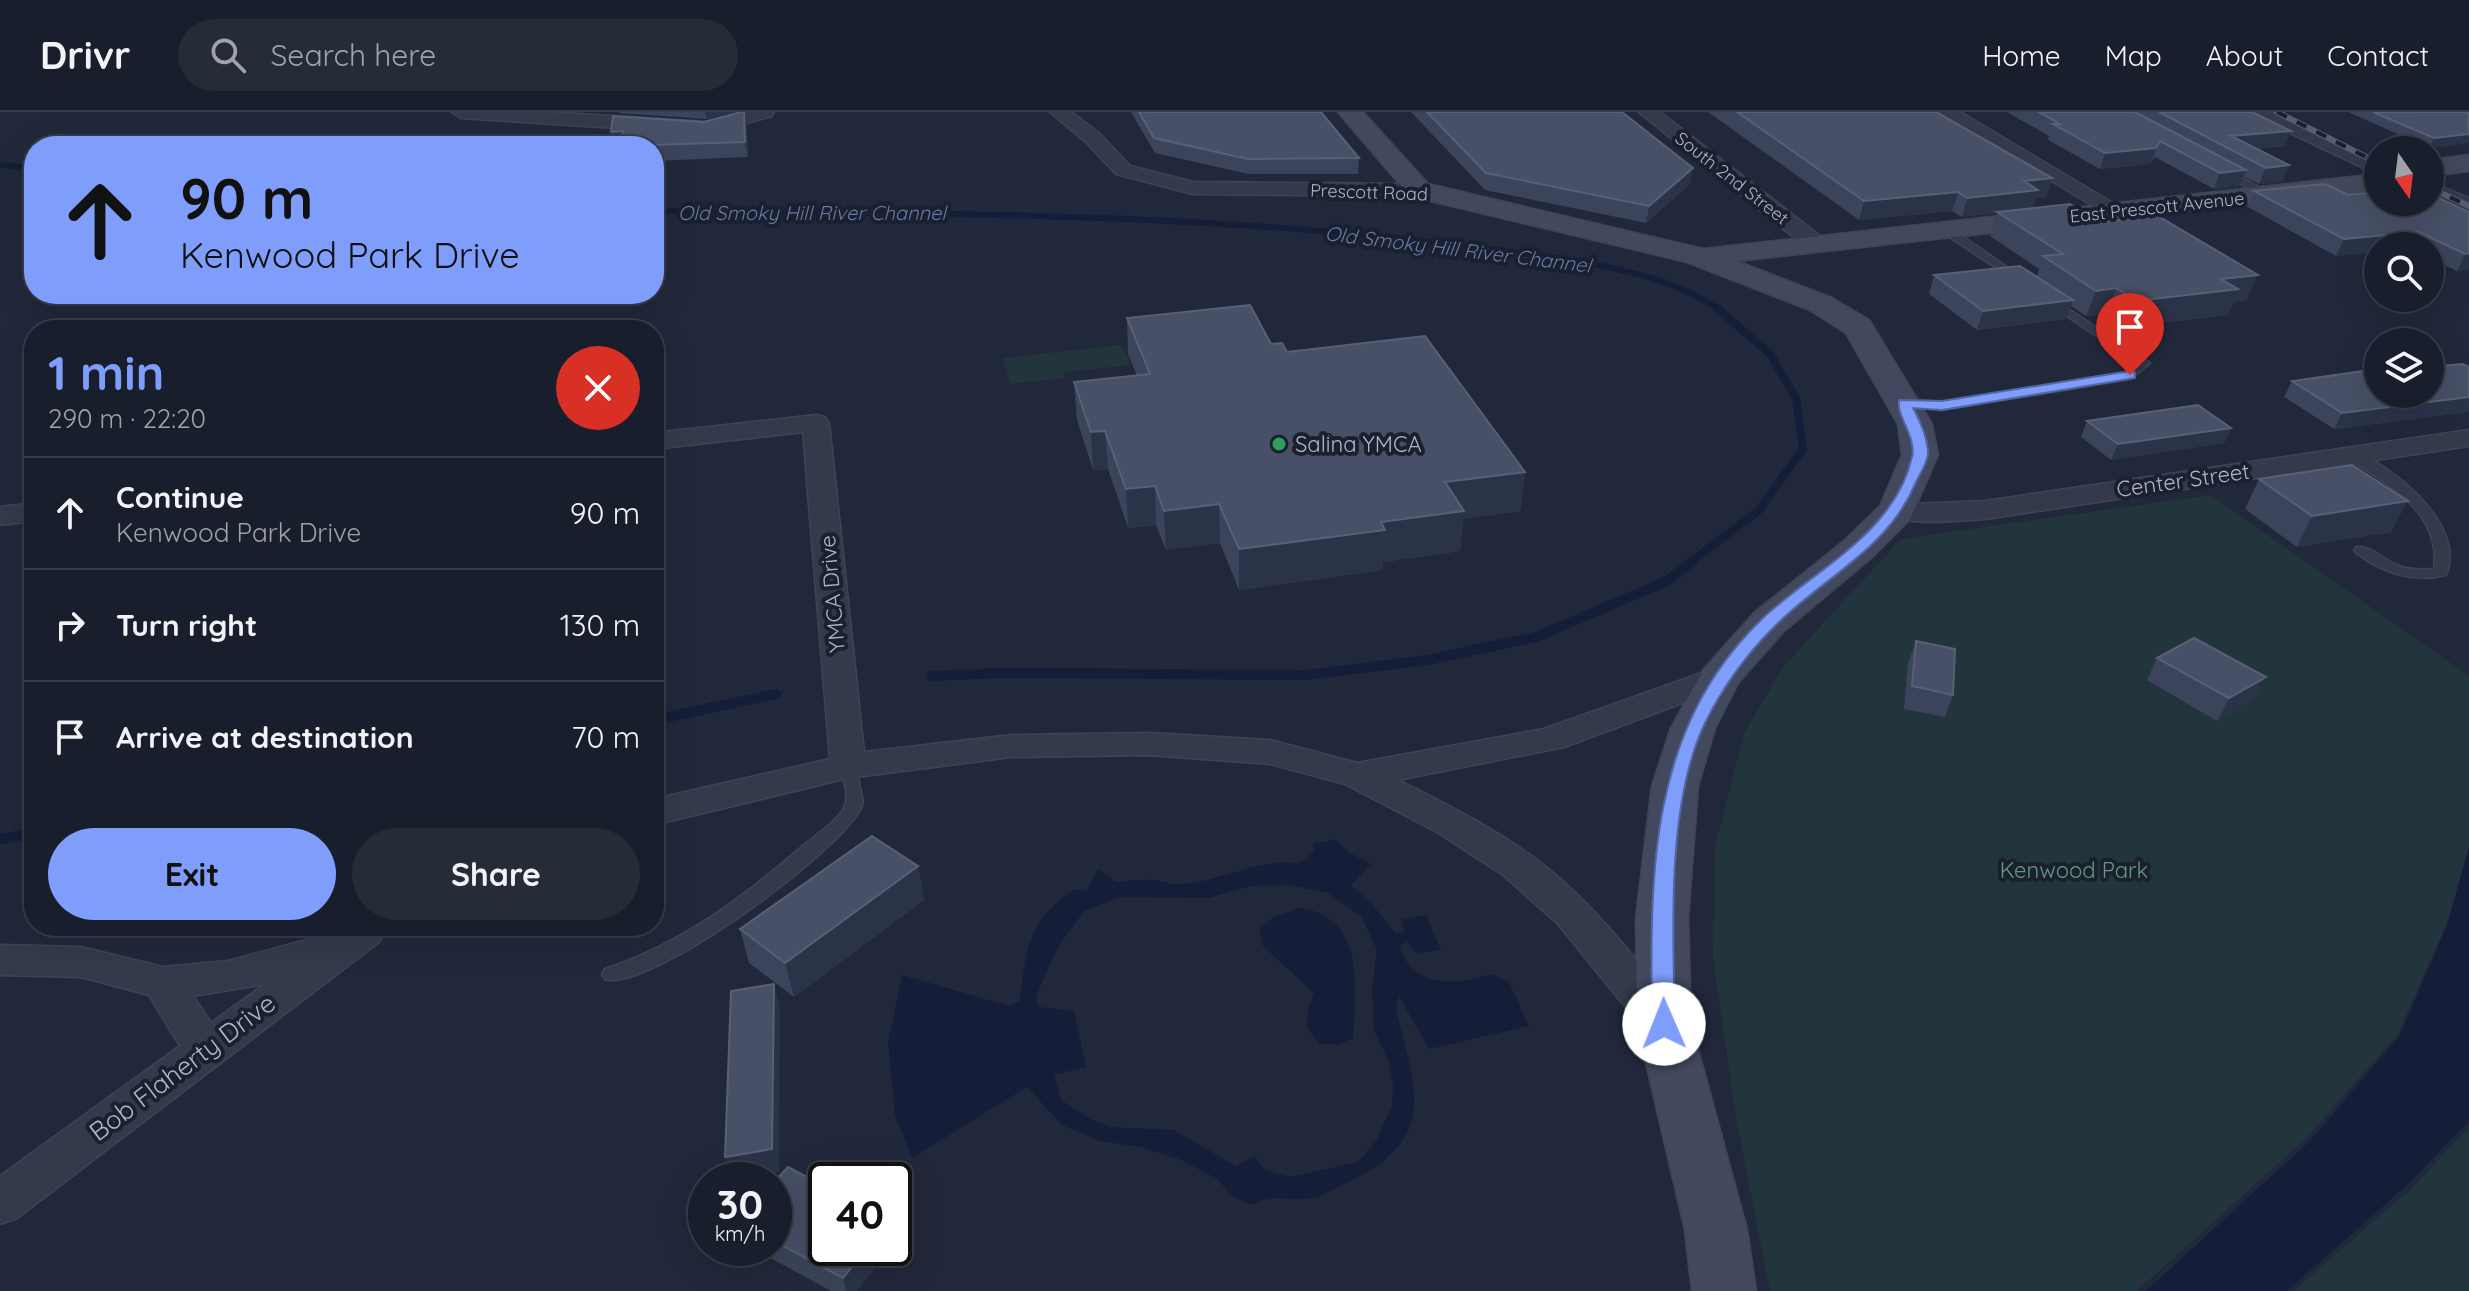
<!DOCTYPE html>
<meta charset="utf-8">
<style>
body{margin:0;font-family:Quicksand,sans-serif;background:#262b38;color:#f1f3f6;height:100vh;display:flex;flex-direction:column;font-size:30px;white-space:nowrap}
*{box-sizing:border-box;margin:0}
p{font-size:26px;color:#9fa2a9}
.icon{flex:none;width:44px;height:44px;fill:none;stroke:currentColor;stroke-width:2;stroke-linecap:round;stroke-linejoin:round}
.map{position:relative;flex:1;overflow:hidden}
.panel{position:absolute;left:24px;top:208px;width:640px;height:616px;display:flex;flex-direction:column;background:#191e2c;border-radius:32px;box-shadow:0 8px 32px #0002,0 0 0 2px #373c48}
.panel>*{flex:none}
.hud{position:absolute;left:24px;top:24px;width:640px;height:168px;border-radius:32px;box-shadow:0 8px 32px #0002,0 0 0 2px #373c48;background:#7f9efc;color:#111;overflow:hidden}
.needle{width:52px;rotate:166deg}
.buttons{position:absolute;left:2364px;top:24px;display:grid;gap:16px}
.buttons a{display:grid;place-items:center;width:80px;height:80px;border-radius:50%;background:#191e2c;box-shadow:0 8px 32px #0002,0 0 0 2px #373c48;font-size:40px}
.speed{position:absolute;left:688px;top:1050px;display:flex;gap:16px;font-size:40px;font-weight:700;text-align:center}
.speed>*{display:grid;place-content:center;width:104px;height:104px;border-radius:50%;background:#191e2c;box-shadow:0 8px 32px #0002,0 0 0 2px #373c48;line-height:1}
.speed small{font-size:20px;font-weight:400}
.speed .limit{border:4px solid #111;border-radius:12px;background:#fff;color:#111}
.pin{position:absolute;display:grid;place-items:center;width:68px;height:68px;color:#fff;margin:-82px -34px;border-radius:50% 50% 50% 0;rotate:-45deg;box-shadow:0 0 8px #0007}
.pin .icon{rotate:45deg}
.me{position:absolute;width:88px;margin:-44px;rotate:359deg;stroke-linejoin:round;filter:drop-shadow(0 0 6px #0008)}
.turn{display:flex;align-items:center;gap:28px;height:168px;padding:0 24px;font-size:36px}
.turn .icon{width:104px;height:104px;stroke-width:2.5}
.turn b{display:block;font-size:56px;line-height:68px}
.round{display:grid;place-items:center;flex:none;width:84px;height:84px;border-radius:42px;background:#262b38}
.headline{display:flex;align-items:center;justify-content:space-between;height:136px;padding:0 24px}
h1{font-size:48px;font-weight:700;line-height:60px;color:#7f9efc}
.button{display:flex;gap:16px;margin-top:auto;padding:16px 24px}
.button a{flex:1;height:92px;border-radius:48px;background:#7f9efc;color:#111;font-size:32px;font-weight:700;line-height:92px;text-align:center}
.button a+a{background:#262b38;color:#f1f3f6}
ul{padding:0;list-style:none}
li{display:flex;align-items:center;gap:24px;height:112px;padding:0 24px;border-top:2px solid #373c48}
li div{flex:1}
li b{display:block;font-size:30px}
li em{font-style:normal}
header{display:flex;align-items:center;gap:48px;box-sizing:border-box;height:112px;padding:0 40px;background:#191e2c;border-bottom:2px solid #373c48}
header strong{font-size:38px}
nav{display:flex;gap:44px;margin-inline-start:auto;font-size:28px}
.search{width:560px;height:72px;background:#262b38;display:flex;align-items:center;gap:20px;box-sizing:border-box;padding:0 28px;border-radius:44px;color:#9fa2a9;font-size:30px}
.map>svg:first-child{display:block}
.green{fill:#23353c}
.water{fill:#141e38;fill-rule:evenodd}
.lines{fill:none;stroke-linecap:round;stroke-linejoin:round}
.stream-far2{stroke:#141e38;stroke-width:6}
.stream-far1{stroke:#141e38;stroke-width:8}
.stream{stroke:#141e38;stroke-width:10}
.lane-casing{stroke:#3e4454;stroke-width:3}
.street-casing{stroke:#3e4454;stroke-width:3}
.secondary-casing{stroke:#3e4454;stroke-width:3}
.lane{fill:#343a4b;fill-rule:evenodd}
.street{fill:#343a4b;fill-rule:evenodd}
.secondary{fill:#42495e;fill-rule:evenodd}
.rail-casing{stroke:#565e72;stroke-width:6}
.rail{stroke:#1a202f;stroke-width:4;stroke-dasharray:11;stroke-linecap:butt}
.wall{fill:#3b445a}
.shaded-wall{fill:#2b3349}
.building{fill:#475066;stroke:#586075;stroke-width:2}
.route{fill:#7f9efc;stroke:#5367a4;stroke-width:2}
.leisure-dot{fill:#2e9e5b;stroke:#1a202f;stroke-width:3}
.labels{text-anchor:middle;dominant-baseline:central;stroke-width:8;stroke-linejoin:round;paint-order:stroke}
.far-street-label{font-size:18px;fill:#afb5c7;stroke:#1a202f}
.far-water-label{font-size:20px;font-style:italic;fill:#6679a8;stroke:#1a202f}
.poi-label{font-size:22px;fill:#afb5c7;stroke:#1a202f;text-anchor:start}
.street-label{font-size:22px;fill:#afb5c7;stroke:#1a202f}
.park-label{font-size:22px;fill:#659979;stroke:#1a202f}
.near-street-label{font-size:26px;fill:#afb5c7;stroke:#1a202f}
</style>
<header>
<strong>Drivr</strong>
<div class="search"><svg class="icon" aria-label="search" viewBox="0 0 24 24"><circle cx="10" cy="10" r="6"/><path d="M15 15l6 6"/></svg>Search here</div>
<nav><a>Home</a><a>Map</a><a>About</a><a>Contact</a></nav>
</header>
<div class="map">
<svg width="2469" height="1179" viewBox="0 0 2469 1179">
<rect width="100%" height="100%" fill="#21283b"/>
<path class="green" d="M 1122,233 L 1131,253 L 1064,260 L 1065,266 L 1010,272 L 1002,246 Z
M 2210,383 L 2469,564 L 2469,736 L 2447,810 L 2398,922 L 2306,1026 L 2137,1179 L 1770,1179 L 1736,1005 L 1713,847 L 1715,735 L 1744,621 L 1783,555 L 1901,427 Z
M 2469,1016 L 2469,1179 L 2294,1179 L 2411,1077 Z"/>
<path class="water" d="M 1336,727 L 1348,740 L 1371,752 L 1351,773 L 1372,792 L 1395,821 L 1404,820 L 1401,808 L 1426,803 L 1441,838 L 1416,841 L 1408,830 L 1400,833 C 1409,877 1459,873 1492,862 L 1509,870 L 1529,914 L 1429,937 L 1399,884 L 1396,897 C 1413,971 1440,1024 1356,1066 C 1344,1072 1330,1081 1317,1085 C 1292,1092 1280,1079 1251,1093 L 1230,1083 L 1218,1067 L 1179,1047 L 1140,1035 L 1100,1029 L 1062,1013 L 1027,975 L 912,1046 L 895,1003 L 888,931 L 902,863 L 1009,894 L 1020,889 C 1026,836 1028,808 1075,777 L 1087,779 L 1098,757 L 1116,770 C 1128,769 1141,767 1154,768 C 1164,769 1174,774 1185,772 C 1226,767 1257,747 1300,751 L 1314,740 L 1313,732 ZM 1290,773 L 1328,781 L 1362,805 L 1377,838 L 1372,880 L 1374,918 L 1388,948 L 1393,973 L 1392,993 L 1376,1029 L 1358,1050 L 1290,1065 L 1265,1058 L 1254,1044 L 1236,1054 L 1174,1018 L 1111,1015 L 1092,1008 L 1061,988 L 1054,963 L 1086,955 L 1074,899 L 1039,895 L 1036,884 L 1058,835 L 1084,799 L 1120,785 L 1209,786 L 1250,774 Z
M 2469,735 L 2469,1009 L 2407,1073 L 2287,1179 L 2146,1179 L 2310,1029 L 2400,923 L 2448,811 Z
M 1300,796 C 1366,805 1356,877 1353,926 L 1338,933 L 1319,931 L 1307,916 L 1308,897 L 1314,881 L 1263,834 L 1259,817 L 1274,805 Z"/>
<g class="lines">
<path class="stream-far2" d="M 0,53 L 34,56
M 654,99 C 932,101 1211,100 1487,137 C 1555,146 1664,156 1719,198"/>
<path class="stream-far1" d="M 1692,449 L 1759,398 L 1803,337 L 1796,286 L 1770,242 L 1717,196"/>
<path class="stream" d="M 932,564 L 1000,561 L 1306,563 L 1427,548 L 1536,525 L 1667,469 L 1695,447
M 654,608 L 776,582
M 0,727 L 34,721"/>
<g class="lane-casing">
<path id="lane" d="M 2220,57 L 2226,57 L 2273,83 L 2265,85 L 2220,61 Z
M 1942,116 L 1950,116 L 2023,166 L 2014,168 L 1942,120 Z
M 2050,185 L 2150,251 L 2130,267 L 1942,298 L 1900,294 L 1900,288 L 1904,287 L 1942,290 L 2126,260 L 2137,251 L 2046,190 L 2046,186 Z
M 2352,339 C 2393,353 2467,414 2446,463 C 2412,471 2384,461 2356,441 L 2354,438 L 2356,435 C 2370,433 2383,447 2396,453 C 2408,458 2421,458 2434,457 C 2442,401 2388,372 2347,346 L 2346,343 Z
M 848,648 L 856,654 L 863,691 C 851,733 649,881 605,867 L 602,862 L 605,857 C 682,832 742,786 803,734 C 816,723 835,711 844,696 C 850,684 843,666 840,654 Z"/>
</g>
<g class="street-casing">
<path id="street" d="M 452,0 L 548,0 L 707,10 L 744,0 L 774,0 L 772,4 L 707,22 L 461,6 Z
M 1050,0 L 1071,0 L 1100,22 L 1130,54 L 1193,70 L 1419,72 L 1429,78 L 1419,84 L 1193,82 L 1116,62 L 1086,30 Z
M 1639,0 L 1660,0 L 1824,127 L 1827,132 L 1824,137 L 1808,137 Z
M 1938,0 L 1960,0 L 2126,99 L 2122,103 L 2108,103 Z
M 2246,0 L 2270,0 L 2378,49 L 2378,63 Z
M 2430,70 L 2469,86 L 2469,100 L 2430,84 Z
M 816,303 L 825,305 L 829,311 L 864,640 L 1012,623 L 1149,621 L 1270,628 L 1357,651 L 1544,617 L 1707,559 L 1719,556 L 1731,559 L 1736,566 L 1731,573 L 1564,635 L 1398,668 C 1451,694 1505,722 1551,759 C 1600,800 1639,851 1679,900 L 1685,912 L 1679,924 L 1664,929 L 1649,924 L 1558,812 L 1503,763 L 1437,720 L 1345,672 L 1270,652 L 1149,643 L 1012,645 L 848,666 L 654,713 L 654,687 L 830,647 L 803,320 L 654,337 L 654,321 Z
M 2469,318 L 2469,334 L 1985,407 C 1952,409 1919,413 1887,405 L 1882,399 L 1887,393 L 1985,389 Z
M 34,391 L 34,409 L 0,413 L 0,395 Z
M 345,814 L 382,814 L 385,820 L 379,830 L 17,1106 L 0,1112 L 0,1064 L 180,934 L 149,883 L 81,865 L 0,863 L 0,833 L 81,835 L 163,855 L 228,849 L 321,824 L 328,826 ZM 265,872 L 211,911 L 193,884 Z"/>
</g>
<g class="secondary-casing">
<path id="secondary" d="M 1338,0 L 1363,0 L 1428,72 L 1703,137 L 2378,62 L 2378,78 L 1736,149 L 1832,186 L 1869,208 L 1932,312 L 1938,343 L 1910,407 L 1872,445 L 1784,519 L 1738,571 L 1715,616 L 1698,674 L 1688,806 L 1691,912 L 1747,1118 L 1756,1179 L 1692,1179 L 1685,1118 L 1637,912 L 1636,806 L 1652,674 L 1671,616 L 1704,557 L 1754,501 L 1844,429 L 1880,394 L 1902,343 L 1898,312 L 1846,221 L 1810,198 L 1687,150 L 1410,84 Z
M 2469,43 L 2469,59 L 2430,64 L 2430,48 Z"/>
</g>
<use href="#lane" class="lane"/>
<use href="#street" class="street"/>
<use href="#secondary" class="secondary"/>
<g class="rail-casing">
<path id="rail" d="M 2277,0 L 2378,51
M 2430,76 L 2469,94"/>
</g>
<use href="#rail" class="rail"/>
</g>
<path class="wall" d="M 619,0 L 734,0 L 707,7 L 619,1 Z
M 1131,0 L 1321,0 L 1359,46 L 1358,62 L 1248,62 L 1155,41 Z
M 1411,0 L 1622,0 L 1690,72 L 1646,111 L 1485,78 Z
M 1708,0 L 1936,0 L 2052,66 L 2046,85 L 2036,86 L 2033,96 L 2101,110 L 2247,188 L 2233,190 L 2228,203 L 2126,215 L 2107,202 L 2086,204 L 2071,194 L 2066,207 L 1977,218 L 1929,182 L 1934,163 L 2037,165 L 2039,157 L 1990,124 L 1997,101 L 1962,105 L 1952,99 L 1859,108 Z
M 2007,0 L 2252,0 L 2291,19 L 2285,34 L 2256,37 L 2283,70 L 2259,72 L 2243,64 L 2239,74 L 2214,77 L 2155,45 L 2150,52 L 2100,57 L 2048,28 L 2049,24 Z
M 2348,0 L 2469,0 L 2469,31 L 2429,36 Z
M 747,14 L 748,45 L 654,49 L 654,34 Z
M 2254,79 L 2348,83 L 2469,100 L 2469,157 L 2457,159 L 2430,146 L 2430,134 L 2378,134 L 2336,144 L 2248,95 Z
M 1127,206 L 1271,232 L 1287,240 L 1525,360 L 1520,399 L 1463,407 L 1460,439 L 1383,450 L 1382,458 L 1239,478 L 1220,431 L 1166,438 L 1156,413 L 1128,416 L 1108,357 L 1093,358 L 1077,308 L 1074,270 L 1137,264 L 1128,242 Z
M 2441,254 L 2469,255 L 2469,300 L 2334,317 L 2284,285 L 2292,269 Z
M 2087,309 L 2231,316 L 2224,331 L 2111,348 L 2081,325 Z
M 2259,367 L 2391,420 L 2297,435 L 2245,397 Z
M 1916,529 L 1953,583 L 1945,605 L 1904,597 L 1908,551 Z
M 2157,546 L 2254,587 L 2217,609 L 2147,568 Z
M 918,754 L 924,788 L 794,885 L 749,851 L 740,817 Z
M 774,1070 L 857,1179 L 831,1179 L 752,1136 L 774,1136 Z"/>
<path class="shaded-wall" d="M 705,0 L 734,0 L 707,7 Z
M 744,0 L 747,14 L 748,45 L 745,30 Z
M 623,19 L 627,34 L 615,34 L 611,20 Z
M 2291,19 L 2285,34 L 2234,39 L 2231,24 Z
M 2469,22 L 2469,31 L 2429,36 L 2434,26 Z
M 2160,29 L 2150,52 L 2100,57 L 2105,41 Z
M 2289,53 L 2283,70 L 2259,72 L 2266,56 Z
M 1693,56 L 1690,72 L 1646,111 L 1649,94 Z
M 2246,58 L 2239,74 L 2214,77 L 2220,61 Z
M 2052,66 L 2046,85 L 2036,86 L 2032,97 L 1997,100 L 1997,101 L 1962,105 L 1967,86 L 2024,69 Z
M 1958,80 L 1952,99 L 1859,108 L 1864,89 Z
M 2419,120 L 2412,134 L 2378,134 L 2378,140 L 2336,144 L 2344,127 Z
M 2469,141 L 2469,157 L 2457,159 L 2465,142 Z
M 2258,163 L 2247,188 L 2233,190 L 2228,203 L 2126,215 L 2136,189 L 2221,167 Z
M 2116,176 L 2107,202 L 2086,204 L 2096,179 Z
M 2073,188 L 2066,207 L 1977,218 L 1983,199 Z
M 2469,285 L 2469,300 L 2334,317 L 2342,301 Z
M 2231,316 L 2224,331 L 2111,348 L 2118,332 Z
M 1105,319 L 1108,357 L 1093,358 L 1091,320 Z
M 1525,360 L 1520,399 L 1463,407 L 1460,439 L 1383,450 L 1382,458 L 1239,478 L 1239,437 L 1381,410 L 1445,370 Z
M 1155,374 L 1156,413 L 1128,416 L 1126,377 Z
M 2408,389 L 2391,420 L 2297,435 L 2312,404 Z
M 1219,392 L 1220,431 L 1166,438 L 1164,399 Z
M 2266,565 L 2254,587 L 2217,609 L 2229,586 Z
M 918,754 L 924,788 L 794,885 L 785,851 Z
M 774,872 L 780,896 L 779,1060 L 733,1068 L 725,1045 Z
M 867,1136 L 891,1136 L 857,1179 L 846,1179 L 843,1166 Z"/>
<path class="building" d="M 741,0 L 744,0 L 745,30 L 617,34 L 623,19 L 611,20 L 613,4 L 704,10 Z
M 1139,0 L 1321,0 L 1359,46 L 1248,47 L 1154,26 Z
M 1427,0 L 1622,0 L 1693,56 L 1649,94 L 1486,61 Z
M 1737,0 L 1936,0 L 2052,66 L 2024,69 L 2038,78 L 1967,86 L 1958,80 L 1864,89 Z
M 2039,0 L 2135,0 L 2246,58 L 2220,61 L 2160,29 L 2156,36 L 2105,41 L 2053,12 L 2060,12 Z
M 2159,0 L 2252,0 L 2291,19 L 2231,24 L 2289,53 L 2266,56 Z
M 2373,0 L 2468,0 L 2469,22 L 2434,26 Z
M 2325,72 L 2348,83 L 2378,80 L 2378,90 L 2430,90 L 2430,82 L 2469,100 L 2469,141 L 2465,142 L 2419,120 L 2344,127 L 2254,79 Z
M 2070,92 L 2101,110 L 2158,104 L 2258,163 L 2221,167 L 2238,177 L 2136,189 L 2116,176 L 2096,179 L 2043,144 L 2063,142 L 1997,100 Z
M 2020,154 L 2073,188 L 1983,199 L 1934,163 Z
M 1250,193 L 1271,232 L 1282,231 L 1287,240 L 1425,224 L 1525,360 L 1445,370 L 1464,399 L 1381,410 L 1385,418 L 1239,437 L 1219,392 L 1164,399 L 1155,374 L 1126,377 L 1105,319 L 1091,320 L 1074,270 L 1150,262 L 1127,206 Z
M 2430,250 L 2433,250 L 2441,254 L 2463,252 L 2469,255 L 2469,285 L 2342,301 L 2292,269 L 2378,257 L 2378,282 L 2430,282 Z
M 2198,293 L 2231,316 L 2118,332 L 2087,309 Z
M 2352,353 L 2408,389 L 2312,404 L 2259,367 Z
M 2194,526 L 2266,565 L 2229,586 L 2157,546 Z
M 1916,529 L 1955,537 L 1953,583 L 1912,574 Z
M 872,724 L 918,754 L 785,851 L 740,817 Z
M 774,872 L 772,1037 L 725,1045 L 731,879 Z
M 788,1055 L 826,1075 L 826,1136 L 867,1136 L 843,1166 L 774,1129 L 774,1070 Z"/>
<path class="route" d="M 2130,259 L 2135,260 L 2135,266 L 1942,298 L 1913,296 C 1920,309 1928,327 1928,342 C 1927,351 1920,362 1916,370 C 1888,438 1823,465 1774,515 C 1745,544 1722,576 1704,613 C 1666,695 1673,823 1675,912 L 1672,919 L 1656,919 L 1652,912 C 1650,764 1647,617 1763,506 C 1815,457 1895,421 1912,345 C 1917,326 1896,304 1899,288 L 1942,289 Z"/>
<circle class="leisure-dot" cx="1279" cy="332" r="8"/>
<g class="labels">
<g class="far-street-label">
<text transform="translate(1732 66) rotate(38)">South 2nd Street</text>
<text transform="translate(1369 80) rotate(2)">Prescott Road</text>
<text transform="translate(2157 95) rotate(-6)">East Prescott Avenue</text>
</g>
<g class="far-water-label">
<text x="812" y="100">Old Smoky Hill River Channel</text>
<text transform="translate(1458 137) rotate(7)">Old Smoky Hill River Channel</text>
</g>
<g class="poi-label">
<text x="1295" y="332">Salina YMCA</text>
</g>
<g class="street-label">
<text transform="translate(2183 368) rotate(-8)">Center Street</text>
<text transform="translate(832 482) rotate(-95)">YMCA Drive</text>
</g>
<g class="park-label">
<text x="2074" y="758">Kenwood Park</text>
</g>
<g class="near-street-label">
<text transform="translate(182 955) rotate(-37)">Bob Flaherty Drive</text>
</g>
</g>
</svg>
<div class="buttons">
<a><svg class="needle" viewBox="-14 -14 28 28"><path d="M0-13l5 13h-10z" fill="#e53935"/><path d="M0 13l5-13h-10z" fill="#9fa2a9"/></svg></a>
<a><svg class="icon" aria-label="search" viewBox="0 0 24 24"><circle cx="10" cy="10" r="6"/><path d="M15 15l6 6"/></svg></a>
<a><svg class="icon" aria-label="layers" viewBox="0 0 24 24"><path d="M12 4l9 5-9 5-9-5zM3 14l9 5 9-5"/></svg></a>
</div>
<div class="speed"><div>30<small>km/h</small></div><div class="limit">40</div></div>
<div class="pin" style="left:2130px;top:263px;background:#d93025"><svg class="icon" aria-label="arrive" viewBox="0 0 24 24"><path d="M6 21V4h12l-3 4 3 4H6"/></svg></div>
<svg class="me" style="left:1664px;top:912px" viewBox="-20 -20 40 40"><circle r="19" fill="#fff"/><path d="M0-13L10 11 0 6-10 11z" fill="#7f9efc"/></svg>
<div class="hud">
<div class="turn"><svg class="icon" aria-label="ahead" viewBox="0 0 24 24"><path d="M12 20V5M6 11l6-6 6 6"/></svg><div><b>90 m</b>Kenwood Park Drive</div></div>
</div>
<section class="panel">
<div class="headline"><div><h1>1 min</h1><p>290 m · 22:20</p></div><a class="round" style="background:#d93025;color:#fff"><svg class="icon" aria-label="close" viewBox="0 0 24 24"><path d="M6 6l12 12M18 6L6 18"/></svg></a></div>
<ul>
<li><svg class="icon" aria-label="ahead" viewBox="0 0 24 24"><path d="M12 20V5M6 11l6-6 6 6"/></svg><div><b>Continue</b><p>Kenwood Park Drive</p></div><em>90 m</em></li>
<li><svg class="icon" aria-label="right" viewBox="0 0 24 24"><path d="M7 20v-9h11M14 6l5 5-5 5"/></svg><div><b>Turn right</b></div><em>130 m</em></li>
<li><svg class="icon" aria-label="arrive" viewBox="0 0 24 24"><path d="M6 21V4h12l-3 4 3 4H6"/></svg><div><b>Arrive at destination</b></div><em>70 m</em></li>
</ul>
<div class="button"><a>Exit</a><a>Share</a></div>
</section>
</div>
